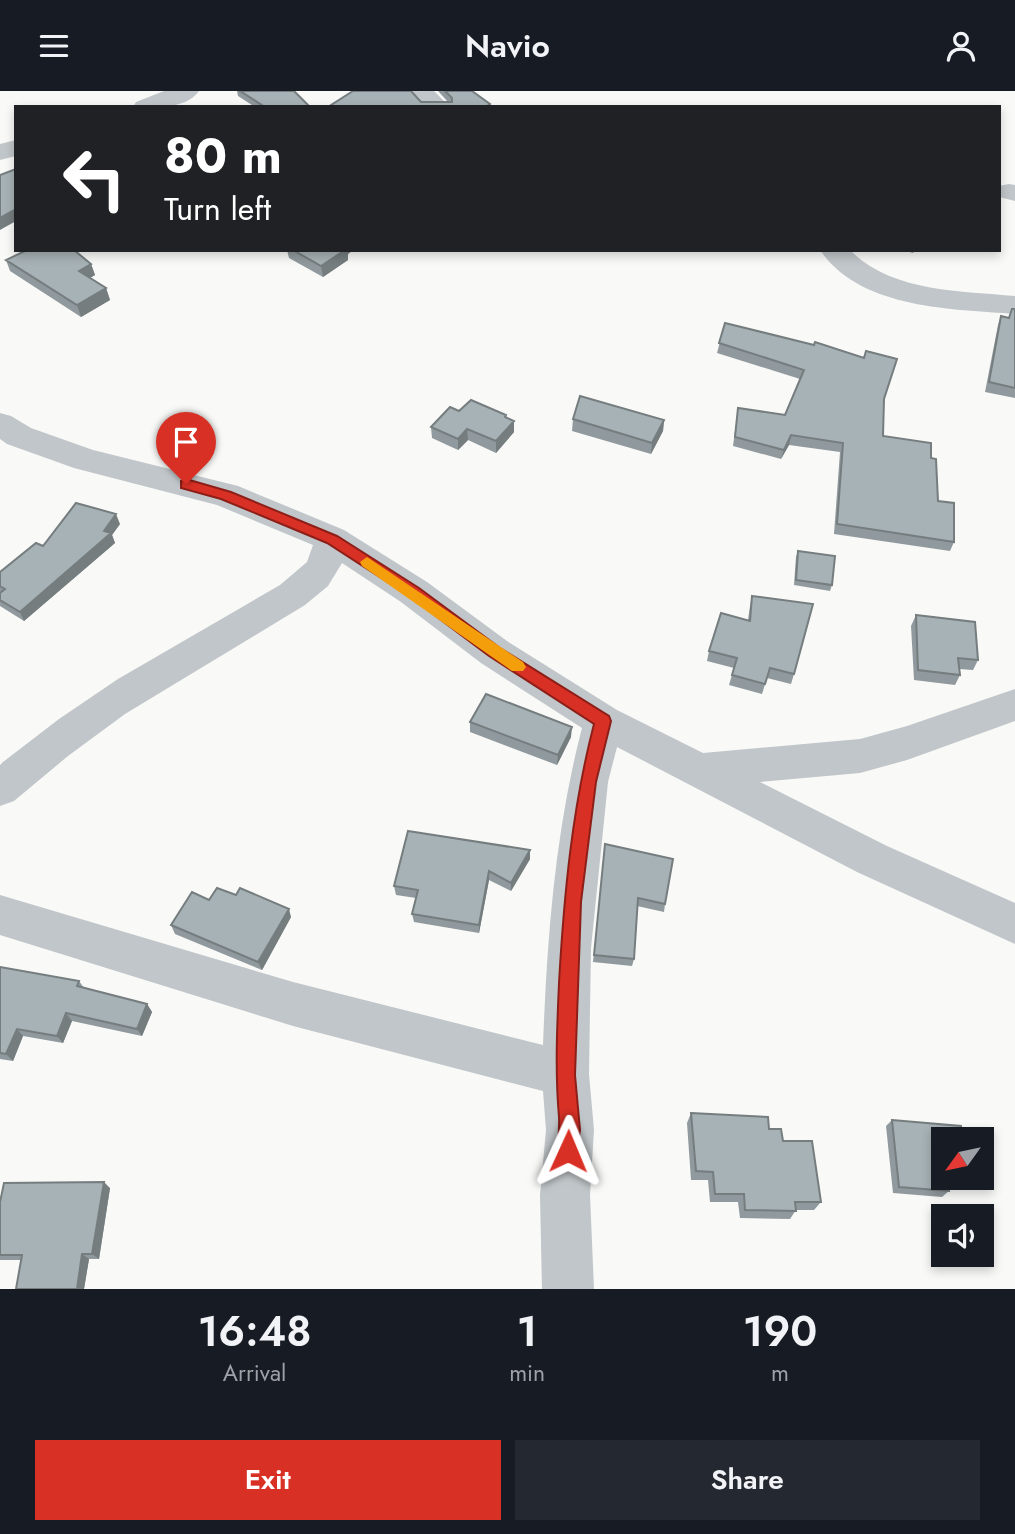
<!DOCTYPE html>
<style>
body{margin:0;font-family:Jost,sans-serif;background:#242831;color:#f1f3f6;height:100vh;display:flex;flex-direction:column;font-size:26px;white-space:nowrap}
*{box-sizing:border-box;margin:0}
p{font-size:23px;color:#9ea1a6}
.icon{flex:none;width:38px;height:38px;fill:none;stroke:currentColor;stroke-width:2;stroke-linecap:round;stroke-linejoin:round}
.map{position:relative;height:1198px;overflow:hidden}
.details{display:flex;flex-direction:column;background:#171b24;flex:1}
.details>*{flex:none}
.top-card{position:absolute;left:14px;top:14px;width:987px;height:147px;border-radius:0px;box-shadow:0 4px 10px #0003;background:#202124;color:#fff;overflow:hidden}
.needle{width:46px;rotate:237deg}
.tools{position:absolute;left:931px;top:1036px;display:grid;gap:14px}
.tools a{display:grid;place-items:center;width:63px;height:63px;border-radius:0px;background:#171b24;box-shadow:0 4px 10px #0003;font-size:35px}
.pin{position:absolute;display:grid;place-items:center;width:60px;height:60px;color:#fff;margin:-72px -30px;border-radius:50% 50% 50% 0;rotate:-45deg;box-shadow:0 0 7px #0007}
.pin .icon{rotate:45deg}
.me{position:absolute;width:77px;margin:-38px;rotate:1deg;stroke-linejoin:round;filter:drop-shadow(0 0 5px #0008)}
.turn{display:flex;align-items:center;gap:24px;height:147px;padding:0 35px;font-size:32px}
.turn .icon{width:91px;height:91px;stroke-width:2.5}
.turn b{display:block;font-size:49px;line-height:60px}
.eta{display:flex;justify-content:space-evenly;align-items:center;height:119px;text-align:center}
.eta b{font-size:42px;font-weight:600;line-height:49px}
.primary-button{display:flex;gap:14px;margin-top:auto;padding:14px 35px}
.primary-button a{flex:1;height:80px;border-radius:0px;background:#d93025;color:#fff;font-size:28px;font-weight:600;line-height:80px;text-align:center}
.primary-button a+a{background:#242831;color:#f1f3f6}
header{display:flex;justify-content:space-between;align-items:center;height:91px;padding:0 35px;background:#171b24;font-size:32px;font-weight:600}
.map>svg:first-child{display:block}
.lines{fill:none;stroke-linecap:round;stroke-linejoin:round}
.minor{fill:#c0c6c9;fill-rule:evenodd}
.wall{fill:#90999d}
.shaded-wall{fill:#757d7f}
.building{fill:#a7b2b6;stroke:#757d7f;stroke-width:2}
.route{fill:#d93025;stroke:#8d1f18;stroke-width:2}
.slow{fill:#f59e0b}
</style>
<header><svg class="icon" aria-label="menu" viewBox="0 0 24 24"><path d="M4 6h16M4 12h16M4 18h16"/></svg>Navio<svg class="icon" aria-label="person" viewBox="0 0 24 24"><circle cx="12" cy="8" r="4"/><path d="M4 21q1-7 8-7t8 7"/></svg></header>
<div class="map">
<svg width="1015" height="1198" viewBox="0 0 1015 1198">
<rect width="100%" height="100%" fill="#f9f9f7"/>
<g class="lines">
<path class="minor" d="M 164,0 L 199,0 C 186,19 153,16 133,16 L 136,11 Z
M 407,0 L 434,0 L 450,16 L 423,16 Z
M 16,49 L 16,65 L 0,69 L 0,53 Z
M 1009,93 L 1015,94 L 1015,110 L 999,106 L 999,95 Z
M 820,159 L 850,159 C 891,201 960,200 1015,205 L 1015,223 C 951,218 860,218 820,159 Z
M 0,322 L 11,325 L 31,337 L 93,359 L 238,395 L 344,439 L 427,491 L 507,550 L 617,619 L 703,662 L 860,648 L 907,635 L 1015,598 L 1015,630 L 907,669 L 860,682 L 760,691 L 887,755 L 1015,812 L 1015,853 L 857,781 L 617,656 L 608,691 L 591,857 L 589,983 L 594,1039 L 590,1104 L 594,1198 L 542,1198 L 540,1104 L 546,1039 L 543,1000 L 293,935 L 0,844 L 0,804 L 293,891 L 543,954 C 547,847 555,740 582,637 L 481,572 L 401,511 L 342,472 L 328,495 L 305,514 L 125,623 L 68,665 L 14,710 L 0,715 L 0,674 L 3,671 L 59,628 L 118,588 L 280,494 L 307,471 L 313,454 L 217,414 L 74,377 L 7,353 L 0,348 Z"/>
</g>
<path class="wall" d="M 237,0 L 294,0 L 310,16 L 255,16 L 238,5 Z
M 438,0 L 472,0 L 490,16 L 421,11 L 448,11 Z
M 287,159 L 353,159 L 348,163 L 348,169 L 323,186 L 289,167 Z
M 903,159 L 915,159 L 913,162 Z
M 6,169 L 91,173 L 95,184 L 90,187 L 106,197 L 110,209 L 81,226 L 10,180 Z
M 1015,218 L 1015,307 L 985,301 L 998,234 L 1001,225 L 1009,227 Z
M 725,232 L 884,308 L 883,345 L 931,367 L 938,410 L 954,451 L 950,460 L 834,443 L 840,361 L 789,354 L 781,368 L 733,355 L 738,317 L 785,324 L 800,288 L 717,262 Z
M 459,320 L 506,326 L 514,341 L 496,362 L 468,349 L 458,359 L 432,347 L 431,336 Z
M 573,328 L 664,329 L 663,340 L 651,363 L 572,340 Z
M 120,433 L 112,444 L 115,452 L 24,530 L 0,515 L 0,481 L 43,455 Z
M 798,460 L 832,494 L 830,500 L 794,494 L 796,466 Z
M 752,505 L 794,583 L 791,593 L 767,587 L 762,603 L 729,594 L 734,577 L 707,570 L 709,560 L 748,529 L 750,515 Z
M 916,524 L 978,569 L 973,579 L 959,578 L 960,584 L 955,594 L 914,589 L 911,535 Z
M 470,631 L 571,646 L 557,674 L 470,641 Z
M 605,753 L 665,813 L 664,821 L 637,815 L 634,868 L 632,875 L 593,871 Z
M 530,768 L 511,800 L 489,789 L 479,842 L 414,831 L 412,823 L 416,807 L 396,804 L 394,795 Z
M 209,809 L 291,826 L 262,879 L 175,843 L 171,834 Z
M 0,876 L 79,890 L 84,897 L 147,913 L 152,921 L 142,945 L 72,930 L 63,952 L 23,945 L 13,970 L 0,968 Z
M 691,1022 L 769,1038 L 821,1111 L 814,1119 L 796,1119 L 790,1128 L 740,1127 L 738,1111 L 710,1111 L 708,1089 L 691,1089 L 687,1032 Z
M 892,1029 L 943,1087 L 966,1087 L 960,1091 L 947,1090 L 949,1100 L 942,1106 L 893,1102 L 886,1035 Z
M 110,1097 L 99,1168 L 89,1168 L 84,1198 L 16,1198 L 21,1169 L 0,1169 L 0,1111 Z"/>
<path class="shaded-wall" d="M 16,118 L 16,130 L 0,139 L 0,127 Z
M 342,159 L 353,159 L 348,163 L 348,169 L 323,186 L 321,175 Z
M 91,173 L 95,184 L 83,191 L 79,180 Z
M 106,197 L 110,209 L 81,226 L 77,214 Z
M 664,329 L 663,340 L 651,363 L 652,352 Z
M 514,330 L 514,341 L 496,362 L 496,350 Z
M 467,338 L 468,349 L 458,359 L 458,348 Z
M 791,344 L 789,354 L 781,368 L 784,359 Z
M 116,423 L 120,433 L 112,444 L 115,452 L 24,530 L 20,521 L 104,440 Z
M 572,636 L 571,646 L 557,674 L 558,664 Z
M 530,759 L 530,768 L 511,800 L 511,792 Z
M 489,780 L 489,789 L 479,842 L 479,834 Z
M 289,818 L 291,826 L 262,879 L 258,871 Z
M 147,913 L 152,921 L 142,945 L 137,938 Z
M 66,922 L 72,930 L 63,952 L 57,945 Z
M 17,938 L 23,945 L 13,970 L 6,963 Z
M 104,1091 L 110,1097 L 99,1168 L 92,1163 Z
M 82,1163 L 89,1168 L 84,1198 L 77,1198 Z"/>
<path class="building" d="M 240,0 L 294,0 L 310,16 L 265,16 Z
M 353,0 L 411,0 L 421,11 L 452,11 L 452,7 L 445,0 L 472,0 L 490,13 L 486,16 L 328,16 Z
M 16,78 L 16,118 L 0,127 L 0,84 Z
M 27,159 L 74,159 L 91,173 L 79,180 L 106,197 L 77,214 L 6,169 Z
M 293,159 L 345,159 L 321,175 Z
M 1012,218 L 1015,218 L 1015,297 L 989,291 L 1001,225 L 1009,227 Z
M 725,232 L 814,254 L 815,251 L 864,267 L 866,260 L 897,268 L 884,308 L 883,345 L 931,352 L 931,367 L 936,368 L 938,410 L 954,412 L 954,451 L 837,433 L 843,352 L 791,344 L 784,359 L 735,346 L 738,317 L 785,324 L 804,279 L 719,252 Z
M 580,305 L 664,329 L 652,352 L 573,328 Z
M 471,309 L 506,324 L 505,326 L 514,330 L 496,350 L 467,338 L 458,348 L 431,336 L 450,316 L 459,320 Z
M 76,412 L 116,423 L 104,440 L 111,442 L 20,521 L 0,509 L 0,502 L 5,498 L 0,495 L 0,481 L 36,452 L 43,455 Z
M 798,460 L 835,465 L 832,494 L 796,489 Z
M 752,505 L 813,513 L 794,583 L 770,577 L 765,593 L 732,584 L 737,567 L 709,560 L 721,522 L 750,530 Z
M 916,524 L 975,531 L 978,569 L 958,567 L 960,584 L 918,579 Z
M 486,603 L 572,636 L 558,664 L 470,631 Z
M 408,740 L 530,759 L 511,792 L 489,780 L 479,834 L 412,823 L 418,799 L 394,795 Z
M 605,753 L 673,768 L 665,813 L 638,807 L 634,868 L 594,864 Z
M 217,797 L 236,804 L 240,797 L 289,818 L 258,871 L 171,834 L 192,801 L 209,809 Z
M 0,876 L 79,890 L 77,895 L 147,913 L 137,938 L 66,922 L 57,945 L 17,938 L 6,963 L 0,962 Z
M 691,1022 L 768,1026 L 769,1038 L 781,1038 L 783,1050 L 812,1050 L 821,1111 L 795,1111 L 796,1120 L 745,1119 L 744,1103 L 715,1103 L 713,1081 L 696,1080 Z
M 892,1029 L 961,1035 L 963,1048 L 943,1048 L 943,1087 L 947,1087 L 949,1100 L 899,1096 Z
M 104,1091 L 92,1163 L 82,1163 L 77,1198 L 16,1198 L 22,1164 L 0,1164 L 0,1111 L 4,1092 Z"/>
<path class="route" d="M 186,388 L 231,401 L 337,445 L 419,497 L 500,557 L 609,625 L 611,630 L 596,691 L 581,811 L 575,984 L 580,1039 L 576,1068 L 568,1071 L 561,1068 C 556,1055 560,1039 559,1026 C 555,981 557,937 559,892 C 564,804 572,718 594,633 L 489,565 L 409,505 L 327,452 L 221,408 L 181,397 L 181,390 Z"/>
<path class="slow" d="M 367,466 L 523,571 L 526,576 L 523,580 L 512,580 L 362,475 L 360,471 Z"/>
</svg>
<div class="tools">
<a><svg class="needle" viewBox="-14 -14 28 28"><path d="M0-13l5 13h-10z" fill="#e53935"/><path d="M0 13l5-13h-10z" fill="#9ea1a6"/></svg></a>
<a><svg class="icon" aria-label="sound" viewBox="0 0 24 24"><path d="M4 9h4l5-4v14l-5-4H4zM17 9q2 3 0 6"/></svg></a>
</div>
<div class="pin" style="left:186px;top:393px;background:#d93025"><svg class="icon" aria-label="arrive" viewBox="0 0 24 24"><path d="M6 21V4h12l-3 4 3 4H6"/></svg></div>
<svg class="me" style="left:568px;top:1060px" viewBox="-20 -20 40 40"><path d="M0-17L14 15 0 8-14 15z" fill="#d93025" stroke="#fff" stroke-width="4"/></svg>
<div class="top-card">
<div class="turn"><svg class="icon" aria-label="left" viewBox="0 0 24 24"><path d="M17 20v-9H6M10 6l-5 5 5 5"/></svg><div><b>80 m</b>Turn left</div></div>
</div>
</div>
<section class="details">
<div class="eta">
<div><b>16:48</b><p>Arrival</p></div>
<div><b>1</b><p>min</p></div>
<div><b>190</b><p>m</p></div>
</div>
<div class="primary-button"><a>Exit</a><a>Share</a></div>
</section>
